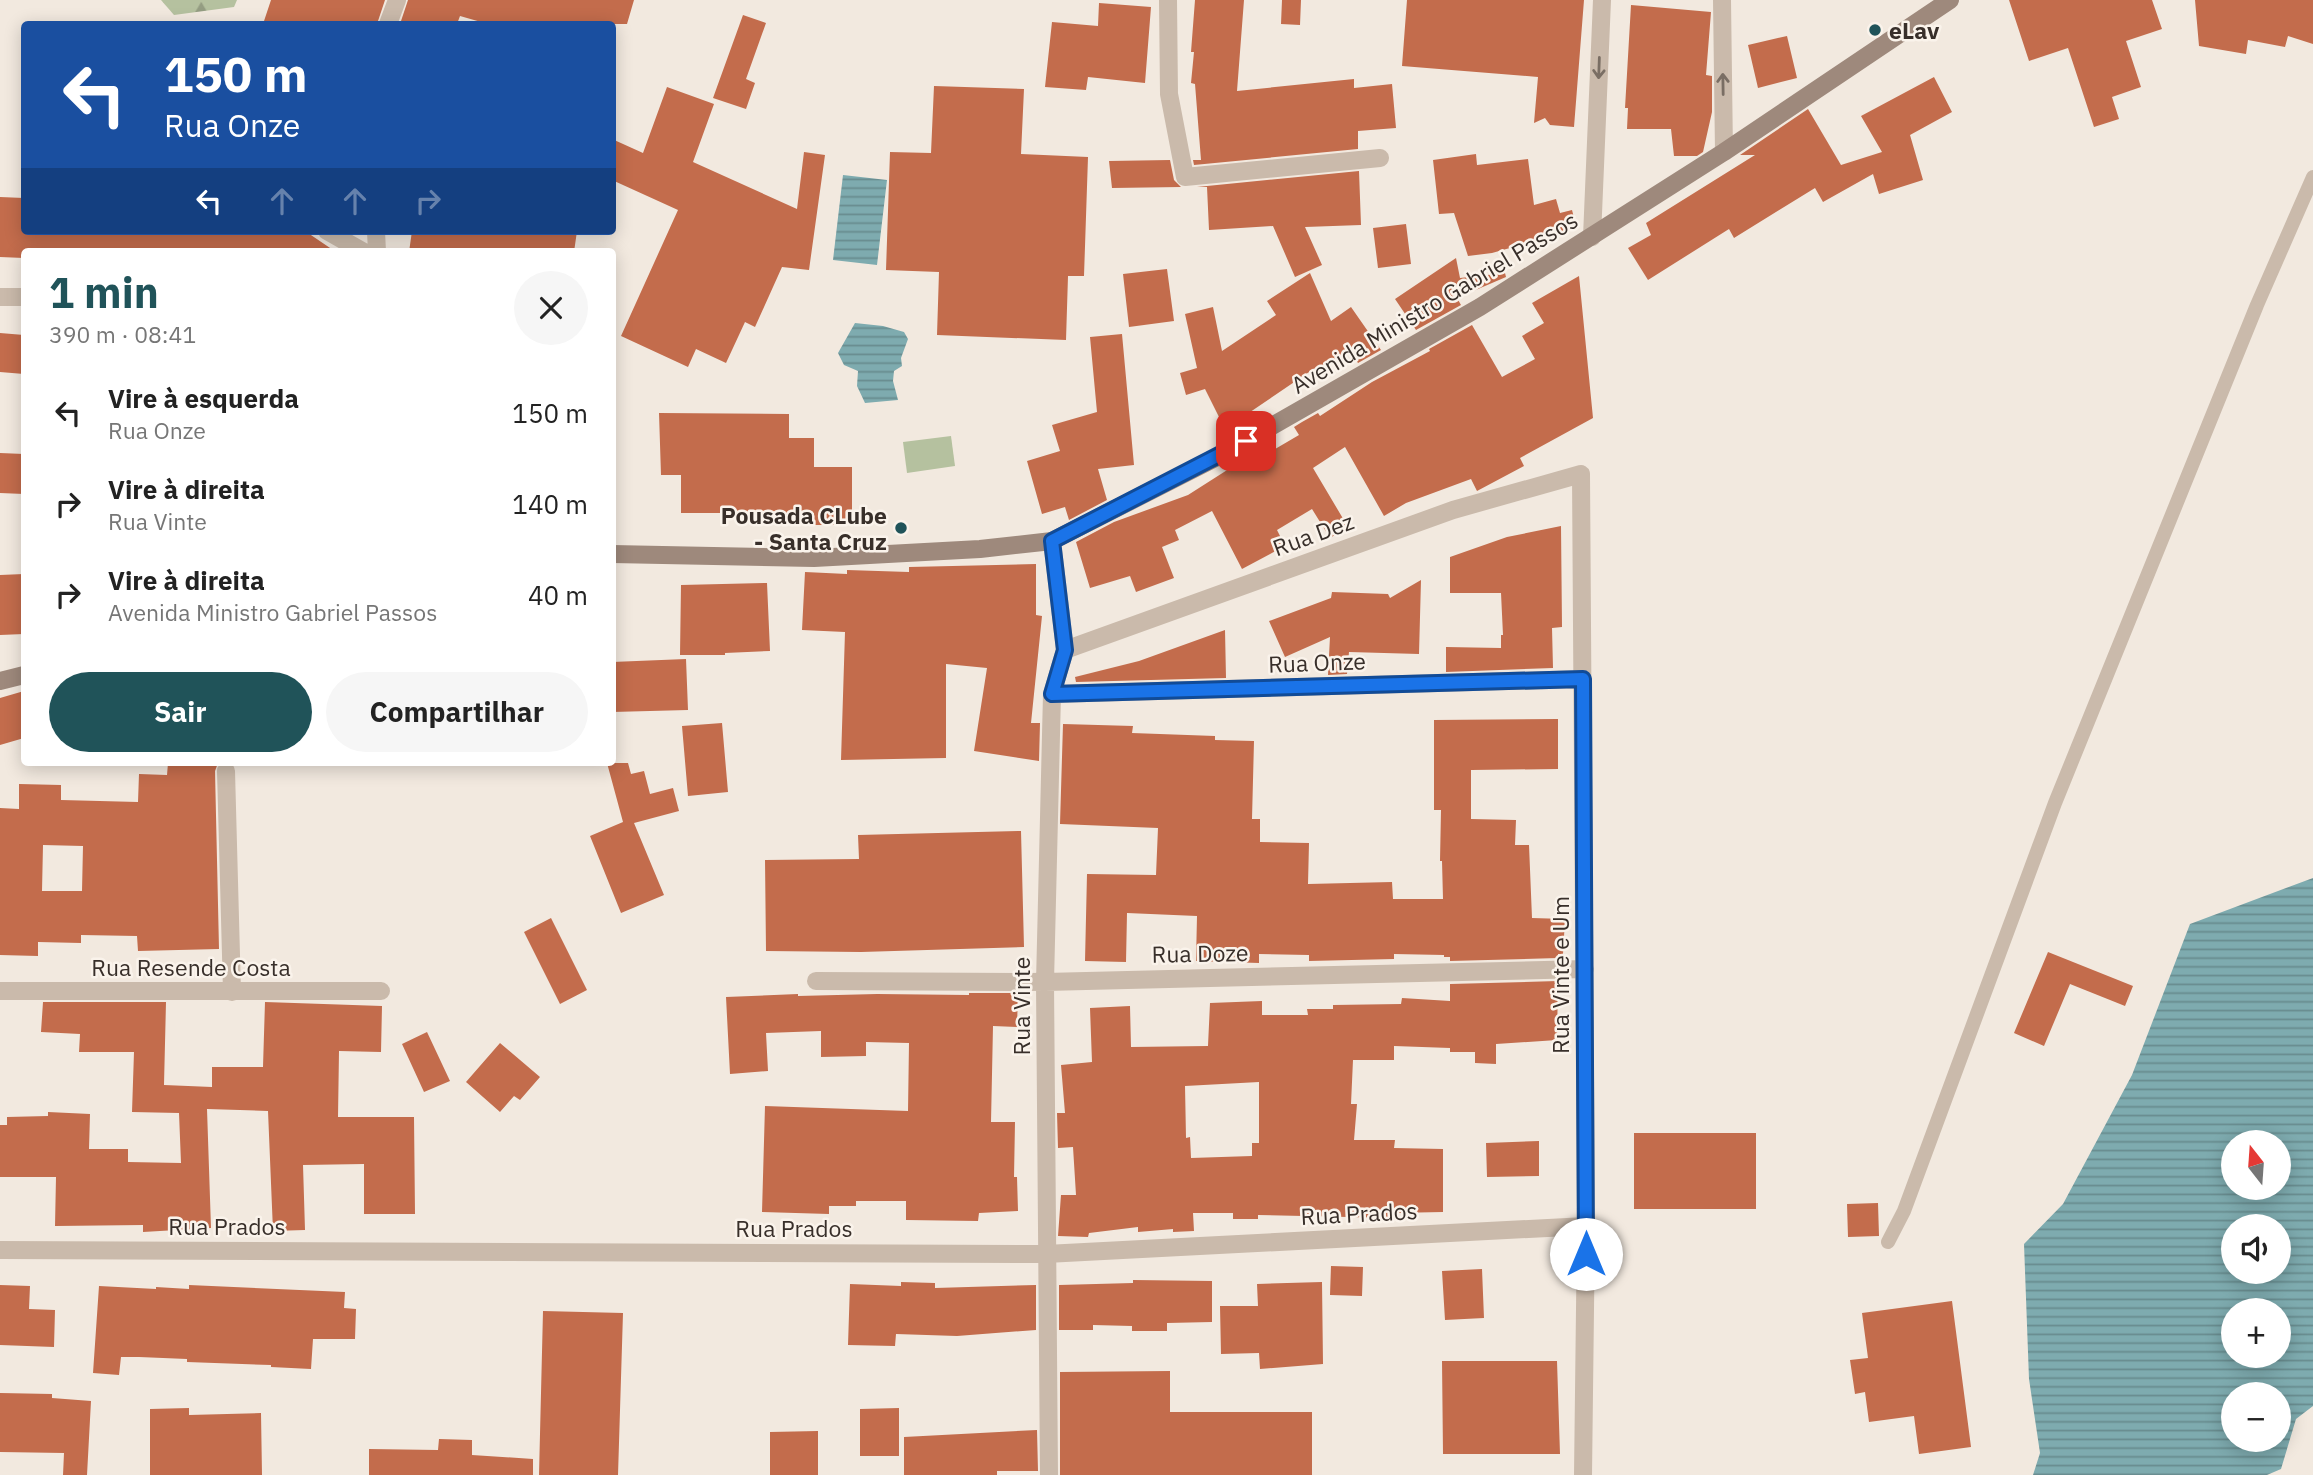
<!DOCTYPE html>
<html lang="pt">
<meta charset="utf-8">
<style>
body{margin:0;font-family:"IBM Plex Sans",sans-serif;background:#f6f6f6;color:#222;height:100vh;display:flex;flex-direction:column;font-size:26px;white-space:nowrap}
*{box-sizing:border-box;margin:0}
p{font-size:23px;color:#767676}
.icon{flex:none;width:38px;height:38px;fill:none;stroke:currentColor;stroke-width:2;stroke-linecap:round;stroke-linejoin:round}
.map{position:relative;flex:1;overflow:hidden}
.details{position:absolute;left:21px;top:248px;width:595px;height:518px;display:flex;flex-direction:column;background:#fff;border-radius:7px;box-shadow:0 4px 18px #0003}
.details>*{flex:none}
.top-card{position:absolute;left:21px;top:21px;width:595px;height:214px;border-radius:7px;box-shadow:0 4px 18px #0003;background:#1a4fa0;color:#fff;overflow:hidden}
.needle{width:46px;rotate:343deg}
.buttons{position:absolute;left:2221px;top:1130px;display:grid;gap:14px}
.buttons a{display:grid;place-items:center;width:70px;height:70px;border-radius:50%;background:#fff;box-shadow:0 4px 18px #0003;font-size:35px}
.pin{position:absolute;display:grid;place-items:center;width:60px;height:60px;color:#fff;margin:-30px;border-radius:14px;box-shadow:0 4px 10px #0006}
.me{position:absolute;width:77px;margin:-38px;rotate:0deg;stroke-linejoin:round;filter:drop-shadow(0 0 5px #0008)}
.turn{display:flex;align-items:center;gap:24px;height:147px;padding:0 28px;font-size:32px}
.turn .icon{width:91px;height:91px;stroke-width:2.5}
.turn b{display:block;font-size:49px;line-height:60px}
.lanes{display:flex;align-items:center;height:66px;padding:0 28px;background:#0003;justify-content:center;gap:35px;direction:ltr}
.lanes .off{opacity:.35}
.round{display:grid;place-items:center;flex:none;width:74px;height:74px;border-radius:37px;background:#f6f6f6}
.headline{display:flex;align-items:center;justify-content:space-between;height:119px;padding:0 28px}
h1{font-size:42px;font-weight:700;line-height:52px;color:#205359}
.action{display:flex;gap:14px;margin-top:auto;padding:14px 28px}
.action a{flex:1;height:80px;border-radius:42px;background:#205359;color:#fff;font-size:28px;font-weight:700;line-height:80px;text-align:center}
.action a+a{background:#f6f6f6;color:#222}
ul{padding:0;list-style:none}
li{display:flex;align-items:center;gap:21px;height:91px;padding:0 28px}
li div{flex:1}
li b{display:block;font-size:26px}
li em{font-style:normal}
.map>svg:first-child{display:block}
.green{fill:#b5c19f}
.forest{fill:url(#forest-firs)}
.water{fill:url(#water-rules);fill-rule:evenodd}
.building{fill:#c36c4c;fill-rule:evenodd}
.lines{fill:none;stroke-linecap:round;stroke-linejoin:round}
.service{stroke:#cabaab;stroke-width:14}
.minor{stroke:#cabaab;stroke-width:18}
.secondary{stroke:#9e897c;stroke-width:18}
.oneway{stroke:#7a6e64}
.route-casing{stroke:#114b97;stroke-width:18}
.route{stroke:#1a73e8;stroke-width:12}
.poi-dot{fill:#205359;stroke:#faf3eb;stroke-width:2.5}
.labels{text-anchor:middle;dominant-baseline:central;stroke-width:5;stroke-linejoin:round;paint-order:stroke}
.poi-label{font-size:23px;font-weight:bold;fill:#382f2a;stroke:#faf3eb;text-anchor:start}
.street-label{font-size:23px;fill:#382f2a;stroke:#faf3eb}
</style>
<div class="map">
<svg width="2313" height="1475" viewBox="0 0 2313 1475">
<defs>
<pattern id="forest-firs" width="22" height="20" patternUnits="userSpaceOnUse" patternTransform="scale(1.75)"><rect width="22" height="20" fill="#b5c19f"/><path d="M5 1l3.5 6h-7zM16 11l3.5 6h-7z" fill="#949d82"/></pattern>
<pattern id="water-rules" width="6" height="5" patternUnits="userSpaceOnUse" patternTransform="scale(1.75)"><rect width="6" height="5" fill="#7eabaf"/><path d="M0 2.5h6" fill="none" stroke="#688c8f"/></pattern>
</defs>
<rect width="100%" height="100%" fill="#f2e9df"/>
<path class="green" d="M 951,436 L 955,466 L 907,473 L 903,442 Z"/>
<path class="forest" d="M 161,0 L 237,0 L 234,7 L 174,15 Z"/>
<path class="water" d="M 843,175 L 887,180 L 877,265 L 833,260 Z
M 855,323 L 883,326 L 904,332 L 908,339 L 901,358 L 902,366 L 894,371 L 893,381 L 898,400 L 865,403 L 857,386 L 858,371 L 844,365 L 838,353 Z
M 2313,878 L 2313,1406 L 2296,1419 L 2281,1469 L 2267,1475 L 2033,1475 L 2040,1453 L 2029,1379 L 2024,1244 L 2063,1204 L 2132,1075 L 2190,924 ZM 2233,1143 L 2278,1143 L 2278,1188 L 2233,1188 ZM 2233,1227 L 2278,1227 L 2278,1272 L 2233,1272 ZM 2233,1311 L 2278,1311 L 2278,1356 L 2233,1356 ZM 2233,1395 L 2278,1395 L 2278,1440 L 2233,1440 Z"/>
<path class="building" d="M 271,0 L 385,0 L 377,24 L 263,24 Z
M 408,0 L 634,0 L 627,24 L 488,24 L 460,16 L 457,24 L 400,24 Z
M 1195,0 L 1244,0 L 1237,91 L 1354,79 L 1354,88 L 1392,84 L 1396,128 L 1358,131 L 1358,149 L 1194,165 L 1193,160 L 1201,160 L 1195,84 L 1191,83 L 1194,52 L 1191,52 Z
M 1282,0 L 1301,0 L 1300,25 L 1281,24 Z
M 1407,0 L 1584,0 L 1574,127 L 1550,125 L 1545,118 L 1534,123 L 1538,77 L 1402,66 Z
M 2009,0 L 2152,0 L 2162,29 L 2126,41 L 2141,87 L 2112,97 L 2119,119 L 2094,127 L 2068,48 L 2029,61 Z
M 2195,0 L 2313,0 L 2313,44 L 2288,36 L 2285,47 L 2248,40 L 2246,54 L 2199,46 Z
M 1099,3 L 1151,7 L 1145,83 L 1088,77 L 1086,90 L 1045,87 L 1052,22 L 1098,26 Z
M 1631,5 L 1711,12 L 1706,75 L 1712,76 L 1712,112 L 1703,152 L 1697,156 L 1674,156 L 1671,129 L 1627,129 L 1628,108 L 1625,108 Z
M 743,15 L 766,23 L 746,79 L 755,83 L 746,109 L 713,98 Z
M 1787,36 L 1797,78 L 1758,88 L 1748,45 Z
M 1934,77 L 1952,112 L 1910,135 L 1923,180 L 1879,194 L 1873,174 L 1823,202 L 1815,188 L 1734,238 L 1729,229 L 1648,280 L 1628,248 L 1651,235 L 1646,223 L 1755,155 L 1740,155 L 1808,109 L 1841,165 L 1882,152 L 1861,116 Z
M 934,86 L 1024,89 L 1021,154 L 1088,157 L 1084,276 L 1068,276 L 1066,340 L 937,335 L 939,272 L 886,270 L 890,152 L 931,153 Z
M 667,87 L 714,104 L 693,162 L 797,209 L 804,152 L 825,155 L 809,270 L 782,267 L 755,327 L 745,322 L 726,363 L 696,349 L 688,367 L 621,336 L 678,210 L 612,180 L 612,139 L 643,153 Z
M 1476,154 L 1477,165 L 1528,159 L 1534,205 L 1556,199 L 1560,213 L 1572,210 L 1577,229 L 1492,253 L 1468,256 L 1454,213 L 1439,214 L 1433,160 Z
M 1170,160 L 1174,180 L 1181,187 L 1112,188 L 1109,161 Z
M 1359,171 L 1361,225 L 1305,227 L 1322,265 L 1295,277 L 1273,226 L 1209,230 L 1207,187 L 1197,187 Z
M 0,197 L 24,198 L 24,231 L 305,231 L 336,252 L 24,252 L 24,258 L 0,257 Z
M 1406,224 L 1411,264 L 1378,268 L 1373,228 Z
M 412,231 L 577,231 L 574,252 L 409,252 Z
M 1456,258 L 1460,278 L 1505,273 L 1506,277 L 1457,298 L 1461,305 L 1416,330 L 1395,299 Z
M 1167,269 L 1174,321 L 1129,327 L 1123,274 Z
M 1310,273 L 1331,321 L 1351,307 L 1381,350 L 1358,363 L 1350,351 L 1315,374 L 1312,370 L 1225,429 L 1205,389 L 1186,395 L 1180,373 L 1197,368 L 1185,314 L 1213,307 L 1222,351 L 1276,315 L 1267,301 Z
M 1579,276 L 1593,418 L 1520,458 L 1524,466 L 1477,491 L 1471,479 L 1406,503 L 1384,516 L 1345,447 L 1313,468 L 1348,527 L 1330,538 L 1312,509 L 1277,530 L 1285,546 L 1242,569 L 1212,511 L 1175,530 L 1179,540 L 1162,547 L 1174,578 L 1136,592 L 1130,576 L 1090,588 L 1076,542 L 1114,522 L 1188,495 L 1257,451 L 1260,458 L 1299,435 L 1294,427 L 1302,422 L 1318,413 L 1320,416 L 1372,382 L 1430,351 L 1429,349 L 1472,325 L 1502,377 L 1535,359 L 1522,336 L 1544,323 L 1532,303 Z
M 0,333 L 24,335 L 24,374 L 0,372 Z
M 1122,334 L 1134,465 L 1098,469 L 1107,500 L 1069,520 L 1065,507 L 1042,514 L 1027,461 L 1060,451 L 1052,425 L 1097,412 L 1090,337 Z
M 659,413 L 789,414 L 789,438 L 814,438 L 814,467 L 852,467 L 852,525 L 813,525 L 814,513 L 681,513 L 681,475 L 661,475 Z
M 0,453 L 24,454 L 24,494 L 0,493 Z
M 1561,526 L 1562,627 L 1552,628 L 1553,668 L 1446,672 L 1446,647 L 1501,648 L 1501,635 L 1503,635 L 1501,593 L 1450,593 L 1450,557 L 1507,537 Z
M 1036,564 L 1036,615 L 1042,616 L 1031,723 L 1040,723 L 1039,761 L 974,751 L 987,668 L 946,664 L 946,758 L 841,760 L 845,632 L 802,630 L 805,572 L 847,574 L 847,570 L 909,572 L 909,567 Z
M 24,574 L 24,634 L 0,635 L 0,575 Z
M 1421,580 L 1419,654 L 1349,652 L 1347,674 L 1328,675 L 1330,637 L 1285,657 L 1269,621 L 1331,598 L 1332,592 L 1388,594 L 1390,598 Z
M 767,583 L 770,651 L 725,653 L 725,655 L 680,655 L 681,585 Z
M 1225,630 L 1226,678 L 1076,682 L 1075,677 L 1139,661 Z
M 686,659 L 688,710 L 612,712 L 612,662 Z
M 24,691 L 24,738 L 0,745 L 0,698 Z
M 1558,719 L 1558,769 L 1471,770 L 1471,819 L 1516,820 L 1515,845 L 1529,845 L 1532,918 L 1565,919 L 1563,954 L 1558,954 L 1558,958 L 1450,961 L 1450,957 L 1444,957 L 1444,955 L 1394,954 L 1394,959 L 1309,961 L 1309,955 L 1259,954 L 1259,963 L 1196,961 L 1197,916 L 1127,913 L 1126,962 L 1085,961 L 1087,874 L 1156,875 L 1158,828 L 1060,824 L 1063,724 L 1133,726 L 1132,733 L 1215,736 L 1215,740 L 1254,741 L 1252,819 L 1260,819 L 1260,842 L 1309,843 L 1308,884 L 1392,882 L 1393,899 L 1443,899 L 1442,861 L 1440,861 L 1441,810 L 1434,810 L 1434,720 Z
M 722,723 L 728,792 L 688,796 L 682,726 Z
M 168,763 L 218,763 L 215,771 L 219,949 L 138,951 L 137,936 L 81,935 L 81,943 L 38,942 L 38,956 L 0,955 L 0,808 L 19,809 L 19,784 L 61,785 L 61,800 L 138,802 L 139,774 L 167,775 ZM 43,845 L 83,846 L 82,891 L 42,891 Z
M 607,763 L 628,763 L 631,774 L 644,771 L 650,794 L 673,788 L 679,811 L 634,823 L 664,895 L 621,913 L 590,836 L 623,822 Z
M 1021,831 L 1024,947 L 861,952 L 766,951 L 765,860 L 859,859 L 858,835 Z
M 551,918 L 587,990 L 560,1004 L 524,932 Z
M 2048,952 L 2133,986 L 2125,1006 L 2070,984 L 2044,1046 L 2014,1033 Z
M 1558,981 L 1557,1040 L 1496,1044 L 1496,1064 L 1475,1063 L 1475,1052 L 1450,1052 L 1450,1048 L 1394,1046 L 1394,1060 L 1353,1060 L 1351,1104 L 1357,1104 L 1354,1140 L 1395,1140 L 1394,1148 L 1443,1149 L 1443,1212 L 1393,1213 L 1393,1218 L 1258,1215 L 1258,1219 L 1233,1219 L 1233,1213 L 1193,1213 L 1194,1231 L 1173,1232 L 1173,1229 L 1138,1232 L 1138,1227 L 1089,1233 L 1088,1237 L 1058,1236 L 1061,1195 L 1076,1195 L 1073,1147 L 1058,1148 L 1057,1113 L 1065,1113 L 1061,1065 L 1092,1062 L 1090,1008 L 1130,1006 L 1131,1047 L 1208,1046 L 1210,1003 L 1262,1001 L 1262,1015 L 1308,1015 L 1307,1009 L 1333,1009 L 1333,1005 L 1401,1004 L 1402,998 L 1450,1001 L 1450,984 ZM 1259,1082 L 1259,1143 L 1252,1143 L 1252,1156 L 1191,1158 L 1190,1137 L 1186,1138 L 1185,1086 Z
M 969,993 L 1018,993 L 1017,1027 L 993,1026 L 991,1122 L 1015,1122 L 1014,1177 L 1017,1177 L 1018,1211 L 979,1213 L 978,1221 L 906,1220 L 906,1201 L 856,1201 L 856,1206 L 829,1206 L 829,1214 L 762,1212 L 765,1106 L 908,1111 L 909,1043 L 866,1042 L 866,1056 L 821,1057 L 821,1031 L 766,1033 L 768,1071 L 730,1074 L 726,997 L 798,994 L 798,996 L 877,994 L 969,995 Z
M 43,1002 L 166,1002 L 164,1085 L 212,1087 L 212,1067 L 263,1067 L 265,1002 L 382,1006 L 381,1052 L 339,1051 L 338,1117 L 414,1117 L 415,1214 L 364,1214 L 364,1164 L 303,1165 L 305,1230 L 273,1231 L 268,1111 L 207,1109 L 211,1228 L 143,1232 L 143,1225 L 55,1226 L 56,1177 L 0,1177 L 0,1125 L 7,1125 L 7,1117 L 48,1116 L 48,1112 L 90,1114 L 89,1149 L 128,1149 L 128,1162 L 181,1163 L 179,1113 L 132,1112 L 134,1052 L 79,1052 L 80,1034 L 41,1032 Z
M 427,1032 L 450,1081 L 424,1092 L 402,1044 Z
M 500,1043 L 540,1077 L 520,1100 L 514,1096 L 500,1112 L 466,1082 Z
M 1634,1133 L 1756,1133 L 1756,1209 L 1634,1209 Z
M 1539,1141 L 1539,1176 L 1487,1177 L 1486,1143 Z
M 1878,1203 L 1879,1236 L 1848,1237 L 1847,1204 Z
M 1331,1266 L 1363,1267 L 1362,1296 L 1330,1295 Z
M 1482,1269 L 1484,1318 L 1445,1320 L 1442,1271 Z
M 1133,1280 L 1212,1281 L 1212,1322 L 1167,1323 L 1167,1331 L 1132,1331 L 1132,1326 L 1093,1325 L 1093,1330 L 1059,1330 L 1059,1285 L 1133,1283 Z
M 901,1282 L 935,1283 L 935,1288 L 1036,1285 L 1036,1330 L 957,1336 L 896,1334 L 895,1346 L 848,1345 L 850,1284 L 901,1286 Z
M 1322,1282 L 1323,1364 L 1260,1369 L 1259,1353 L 1221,1354 L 1220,1306 L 1258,1306 L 1257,1284 Z
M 0,1285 L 30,1286 L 29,1309 L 55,1310 L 54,1347 L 0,1345 Z
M 189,1285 L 345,1292 L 344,1308 L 356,1309 L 355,1339 L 313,1339 L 311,1369 L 271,1367 L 271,1365 L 187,1362 L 187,1359 L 139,1357 L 121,1357 L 119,1375 L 93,1373 L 99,1286 L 156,1289 L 156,1287 L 189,1289 Z
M 1952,1301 L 1971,1447 L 1919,1454 L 1914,1416 L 1869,1422 L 1865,1392 L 1855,1394 L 1850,1360 L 1868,1358 L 1862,1313 Z
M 543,1311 L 623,1313 L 618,1475 L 539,1475 Z
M 1442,1361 L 1557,1361 L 1560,1454 L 1443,1454 Z
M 1170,1371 L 1170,1412 L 1312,1412 L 1312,1475 L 1060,1475 L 1060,1372 Z
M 0,1393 L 52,1394 L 52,1398 L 91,1401 L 87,1475 L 63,1475 L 64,1453 L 0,1452 Z
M 189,1408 L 189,1415 L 261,1413 L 262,1475 L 150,1475 L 150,1409 Z
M 899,1408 L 899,1456 L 860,1456 L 860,1409 Z
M 1037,1430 L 1038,1471 L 997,1471 L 997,1475 L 904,1475 L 904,1437 Z
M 818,1431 L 818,1475 L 770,1475 L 770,1432 Z
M 439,1439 L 472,1440 L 472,1455 L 533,1459 L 533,1475 L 369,1475 L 369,1449 L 438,1450 Z"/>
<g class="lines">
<path class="service" d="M 1888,1242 L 1904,1211 L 2055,803 L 2257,305 L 2313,177"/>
<path class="minor" d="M 1168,0 L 1169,94 L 1185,177 L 1380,158
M 1722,0 L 1724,152
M 388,24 L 397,0
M 327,231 L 364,252
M 376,231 L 377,252
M 1592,237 L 1602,0
M 0,297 L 24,297
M 1065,650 L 1453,510 L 1581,474 L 1586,1226 L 1583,1475
M 1052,694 L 1583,679
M 226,771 L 232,992
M 816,981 L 1045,982 L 1585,969
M 0,991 L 381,991
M 0,1250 L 1046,1254 L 1586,1226
M 1049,1475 L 1045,982 L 1052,694 L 1065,650 L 1052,541"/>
<path class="secondary" d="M 612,554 L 814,558 L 980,549 L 1052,541 L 1223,454 L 1480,307 L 1724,152 L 1950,0
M 0,681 L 24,675"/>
</g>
<defs><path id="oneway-shaft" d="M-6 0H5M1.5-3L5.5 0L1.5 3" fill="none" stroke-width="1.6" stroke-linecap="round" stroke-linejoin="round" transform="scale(1.75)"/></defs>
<g class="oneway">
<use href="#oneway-shaft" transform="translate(1599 68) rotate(92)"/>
<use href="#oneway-shaft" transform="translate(1723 84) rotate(-91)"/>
</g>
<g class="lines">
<g class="route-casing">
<path id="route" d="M 1246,441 L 1052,541 L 1065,650 L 1052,694 L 1583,679 L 1586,1254"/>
</g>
<use href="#route" class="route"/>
</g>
<g class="poi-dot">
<circle cx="1875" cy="30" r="7"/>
<circle cx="901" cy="528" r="7"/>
</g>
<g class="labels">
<g class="poi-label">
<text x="1889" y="30">eLav</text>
<text x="887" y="515" text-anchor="end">Pousada CLube<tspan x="887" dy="26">- Santa Cruz</tspan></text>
</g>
<g class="street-label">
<text transform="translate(1434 302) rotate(-31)">Avenida Ministro Gabriel Passos</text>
<text transform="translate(1313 534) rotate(-20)">Rua Dez</text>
<text transform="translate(1317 662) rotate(-2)">Rua Onze</text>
<text transform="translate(1200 953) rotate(-1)">Rua Doze</text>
<text x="191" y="967">Rua Resende Costa</text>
<text transform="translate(1560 975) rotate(-90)">Rua Vinte e Um</text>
<text transform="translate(1021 1006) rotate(-90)">Rua Vinte</text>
<text transform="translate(1359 1213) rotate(-3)">Rua Prados</text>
<text x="227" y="1226">Rua Prados</text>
<text x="794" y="1228">Rua Prados</text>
</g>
</g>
</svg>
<div class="buttons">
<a><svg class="needle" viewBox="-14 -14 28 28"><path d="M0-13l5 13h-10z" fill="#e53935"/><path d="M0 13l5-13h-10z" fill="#767676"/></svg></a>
<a><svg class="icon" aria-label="sound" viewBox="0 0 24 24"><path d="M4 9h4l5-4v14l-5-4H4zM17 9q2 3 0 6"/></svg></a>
<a>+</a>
<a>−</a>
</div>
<div class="pin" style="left:1246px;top:441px;background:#d93025"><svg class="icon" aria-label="arrive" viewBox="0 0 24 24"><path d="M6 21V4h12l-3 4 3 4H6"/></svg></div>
<svg class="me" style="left:1586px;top:1254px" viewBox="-20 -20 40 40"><circle r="19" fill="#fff"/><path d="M0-13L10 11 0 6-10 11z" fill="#1a73e8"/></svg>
<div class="top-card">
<div class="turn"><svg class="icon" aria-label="left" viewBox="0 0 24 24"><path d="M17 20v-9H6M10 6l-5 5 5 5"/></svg><div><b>150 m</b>Rua Onze</div></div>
<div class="lanes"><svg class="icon" aria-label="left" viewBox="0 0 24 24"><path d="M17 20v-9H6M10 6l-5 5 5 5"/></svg><svg class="icon off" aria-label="ahead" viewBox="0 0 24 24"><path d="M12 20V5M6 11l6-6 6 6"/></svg><svg class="icon off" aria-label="ahead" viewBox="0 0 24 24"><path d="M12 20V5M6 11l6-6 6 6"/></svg><svg class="icon off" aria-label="right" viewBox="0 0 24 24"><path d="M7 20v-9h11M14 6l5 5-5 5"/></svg></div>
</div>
<section class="details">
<div class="headline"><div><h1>1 min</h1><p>390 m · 08:41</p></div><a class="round"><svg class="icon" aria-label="close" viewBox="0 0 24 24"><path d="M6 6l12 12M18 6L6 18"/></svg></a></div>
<ul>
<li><svg class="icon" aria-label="left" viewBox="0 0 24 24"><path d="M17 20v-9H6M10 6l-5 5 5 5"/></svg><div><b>Vire à esquerda</b><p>Rua Onze</p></div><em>150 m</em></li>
<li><svg class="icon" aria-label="right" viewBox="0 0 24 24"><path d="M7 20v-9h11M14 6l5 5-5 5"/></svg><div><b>Vire à direita</b><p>Rua Vinte</p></div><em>140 m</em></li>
<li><svg class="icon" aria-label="right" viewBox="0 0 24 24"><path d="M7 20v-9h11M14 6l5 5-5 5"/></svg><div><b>Vire à direita</b><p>Avenida Ministro Gabriel Passos</p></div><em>40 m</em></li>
</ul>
<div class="action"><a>Sair</a><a>Compartilhar</a></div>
</section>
</div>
